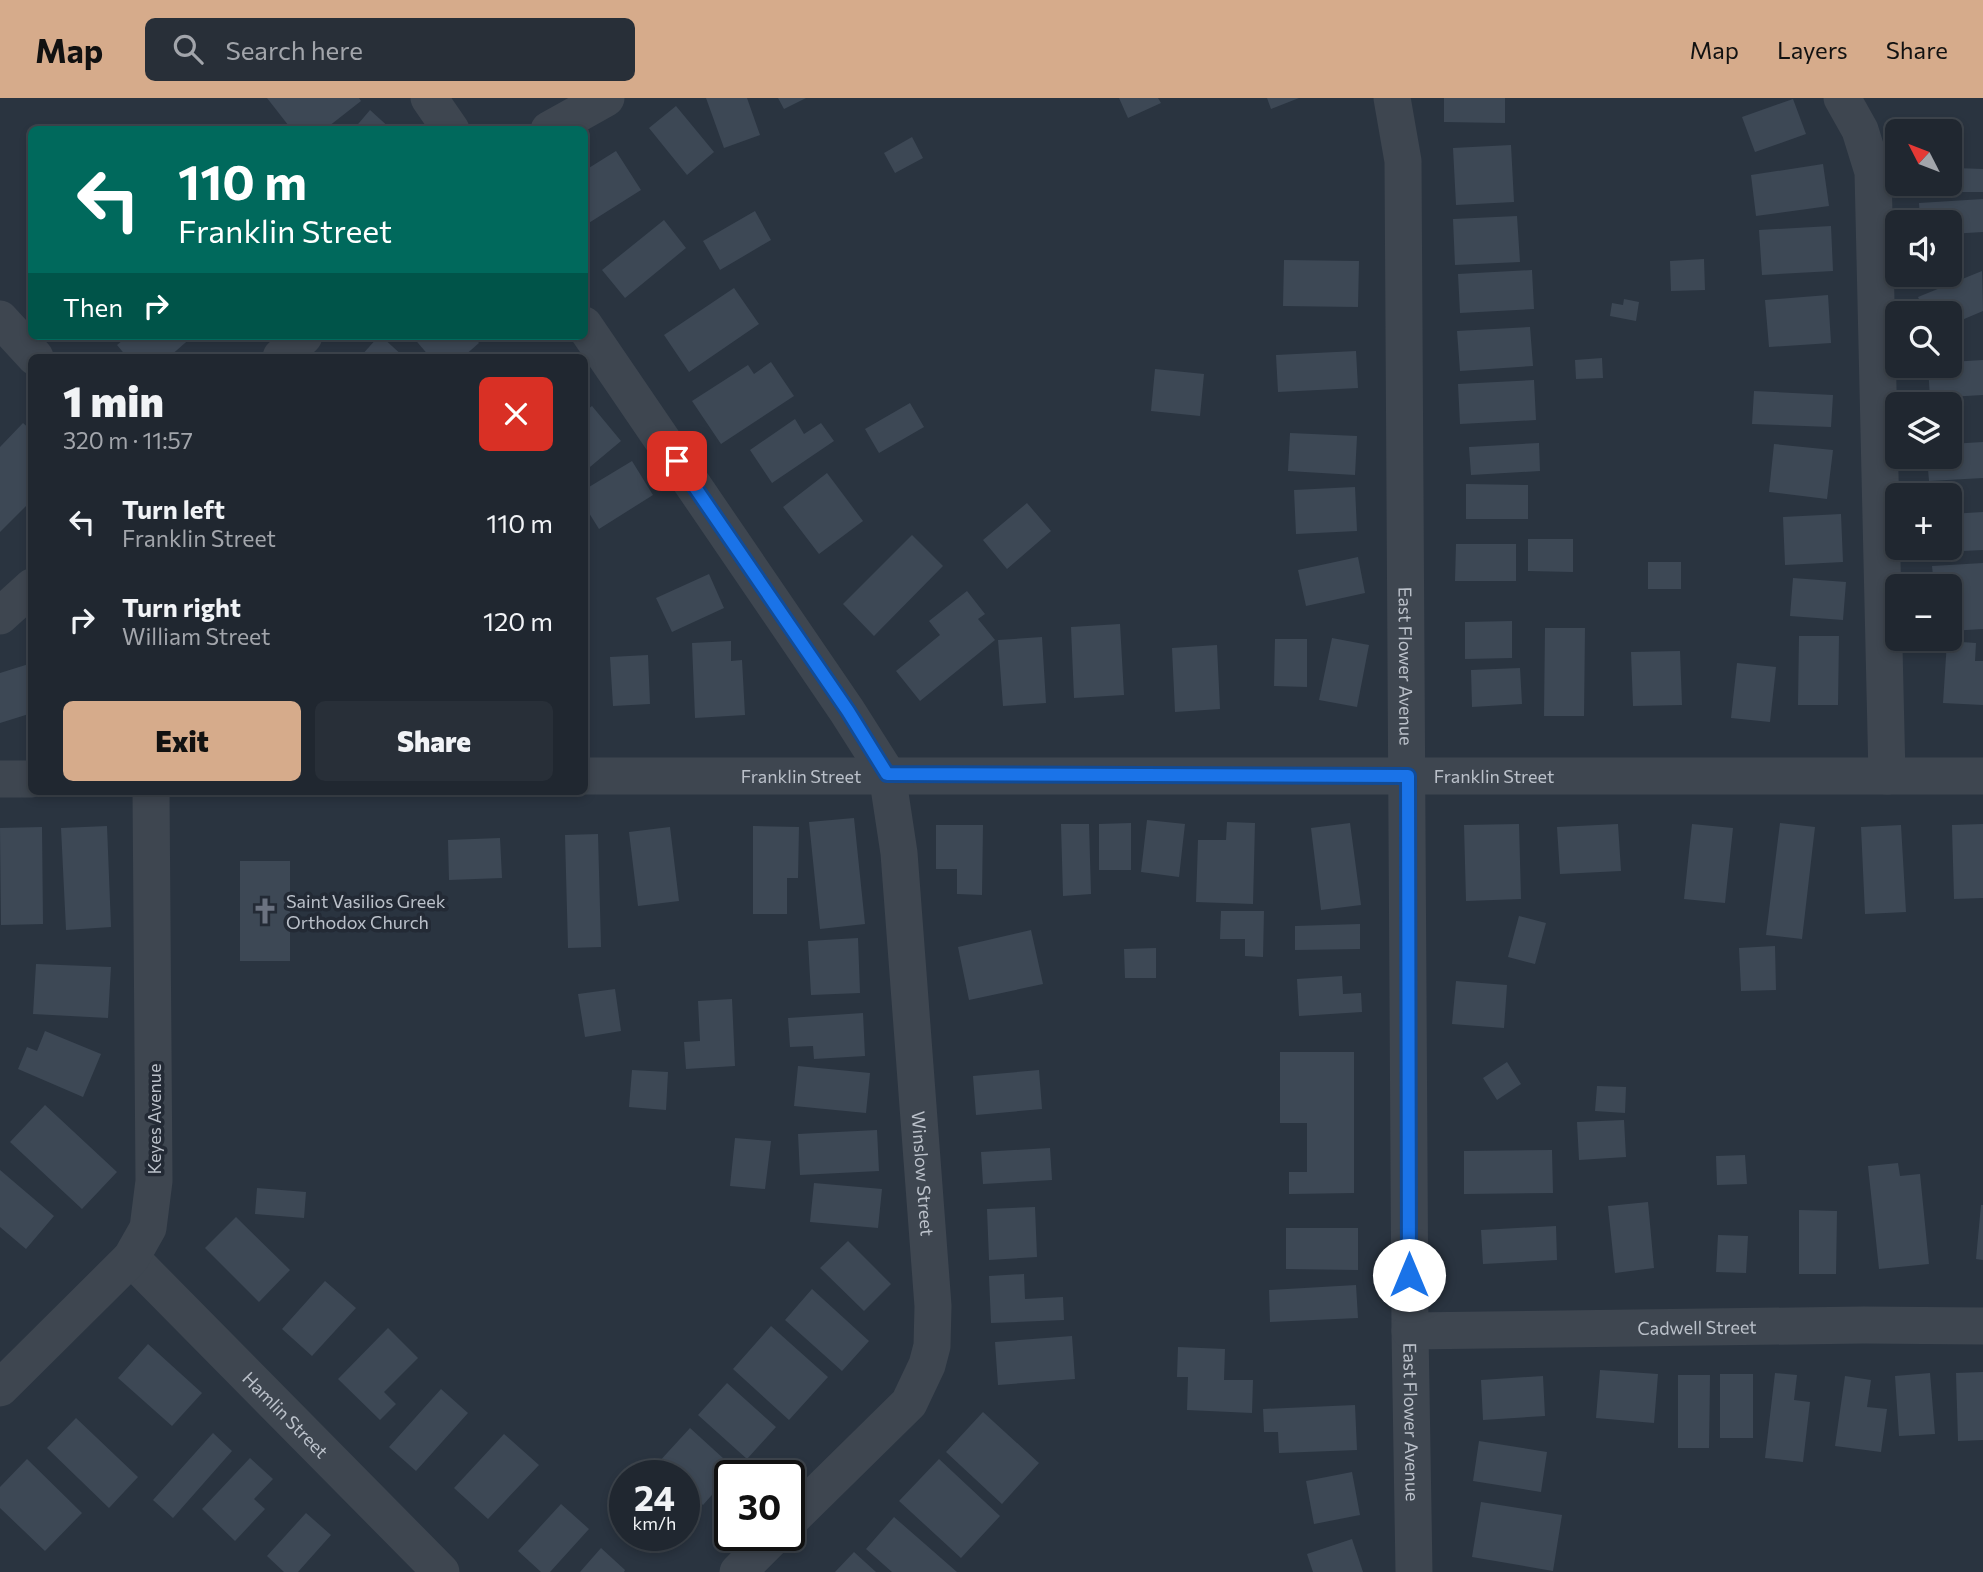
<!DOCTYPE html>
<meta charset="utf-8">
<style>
body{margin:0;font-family:Commissioner,sans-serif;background:#282f38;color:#f1f3f6;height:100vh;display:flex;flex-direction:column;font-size:26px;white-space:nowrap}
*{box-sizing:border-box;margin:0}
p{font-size:23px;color:#a2a5ab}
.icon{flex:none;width:38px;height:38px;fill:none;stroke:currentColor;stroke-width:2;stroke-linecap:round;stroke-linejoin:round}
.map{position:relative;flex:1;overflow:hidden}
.details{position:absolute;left:28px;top:256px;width:560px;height:441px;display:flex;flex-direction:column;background:#202730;border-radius:10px;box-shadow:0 4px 10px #0003,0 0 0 2px #3d444c}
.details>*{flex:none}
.top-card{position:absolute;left:28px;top:28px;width:560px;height:214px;border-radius:10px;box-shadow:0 4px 10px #0003,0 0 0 2px #3d444c;background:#00695c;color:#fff;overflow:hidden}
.needle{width:46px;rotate:312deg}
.tools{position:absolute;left:1885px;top:21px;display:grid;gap:14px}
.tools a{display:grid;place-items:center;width:77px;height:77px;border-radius:10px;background:#202730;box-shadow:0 4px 10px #0003,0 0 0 2px #3d444c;font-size:35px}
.speed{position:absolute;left:609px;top:1362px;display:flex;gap:14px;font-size:35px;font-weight:700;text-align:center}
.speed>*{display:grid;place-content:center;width:91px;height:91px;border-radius:50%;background:#202730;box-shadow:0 4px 10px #0003,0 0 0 2px #3d444c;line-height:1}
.speed small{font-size:18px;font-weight:400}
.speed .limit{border:4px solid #111;border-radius:10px;background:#fff;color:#111}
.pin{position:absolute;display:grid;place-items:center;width:60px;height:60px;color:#fff;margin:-30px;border-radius:14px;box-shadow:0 4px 10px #0006}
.me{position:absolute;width:77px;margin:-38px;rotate:0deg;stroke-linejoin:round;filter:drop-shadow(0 0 5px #0008)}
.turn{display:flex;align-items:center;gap:24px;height:147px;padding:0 35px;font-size:32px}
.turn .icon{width:91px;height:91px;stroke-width:2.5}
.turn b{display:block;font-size:49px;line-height:60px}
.then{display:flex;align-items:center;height:66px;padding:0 35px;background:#0003;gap:14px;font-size:26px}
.round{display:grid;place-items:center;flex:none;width:74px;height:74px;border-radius:10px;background:#282f38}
.headline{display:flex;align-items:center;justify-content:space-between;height:119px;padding:0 35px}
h1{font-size:42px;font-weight:800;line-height:52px}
.button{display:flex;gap:14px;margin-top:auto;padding:14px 35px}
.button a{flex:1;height:80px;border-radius:10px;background:#d6ab8b;color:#111;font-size:28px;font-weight:800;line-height:80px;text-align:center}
.button a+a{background:#282f38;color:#f1f3f6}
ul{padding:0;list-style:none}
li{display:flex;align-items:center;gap:21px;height:98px;padding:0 35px}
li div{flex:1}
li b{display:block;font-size:26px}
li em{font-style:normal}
header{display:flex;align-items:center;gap:42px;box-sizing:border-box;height:98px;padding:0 35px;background:#d6ab8b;color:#111}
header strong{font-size:33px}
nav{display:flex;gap:38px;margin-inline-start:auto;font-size:24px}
.search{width:490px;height:63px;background:#282f38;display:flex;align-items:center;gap:18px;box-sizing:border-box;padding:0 24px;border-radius:10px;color:#a2a5ab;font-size:26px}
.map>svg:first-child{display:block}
.building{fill:#3d4855}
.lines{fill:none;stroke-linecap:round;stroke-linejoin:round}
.minor{stroke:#3e4650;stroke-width:37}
.route-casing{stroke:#114b97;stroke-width:18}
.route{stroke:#1a73e8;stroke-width:12}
.labels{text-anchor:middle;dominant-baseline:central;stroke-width:7;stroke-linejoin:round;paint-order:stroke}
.street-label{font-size:18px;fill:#bbc1ca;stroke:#232a35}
.poi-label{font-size:18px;fill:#bbc1ca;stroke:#232a35;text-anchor:start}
</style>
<header>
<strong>Map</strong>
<div class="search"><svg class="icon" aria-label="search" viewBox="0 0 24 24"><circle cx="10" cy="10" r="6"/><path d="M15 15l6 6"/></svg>Search here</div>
<nav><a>Map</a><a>Layers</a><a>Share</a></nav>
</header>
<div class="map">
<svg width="1983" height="1474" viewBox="0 0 1983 1474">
<rect width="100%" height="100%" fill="#2a3440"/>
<path class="building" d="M 267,0 L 359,0 L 361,3 L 324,32 L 292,32 Z
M 706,0 L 747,0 L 760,37 L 724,50 Z
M 778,0 L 806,0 L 784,11 Z
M 1119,0 L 1158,0 L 1161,5 L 1128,20 Z
M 1267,0 L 1299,0 L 1271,11 Z
M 1444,0 L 1505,0 L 1505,25 L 1444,24 Z
M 1793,1 L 1806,36 L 1755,54 L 1742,19 Z
M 676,8 L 714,54 L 687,77 L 649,30 Z
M 370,12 L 392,32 L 353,32 Z
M 912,39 L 923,60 L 895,75 L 884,55 Z
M 1511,47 L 1514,104 L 1456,107 L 1453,50 Z
M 616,53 L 641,92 L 584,128 L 584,73 Z
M 1823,66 L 1829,108 L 1756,118 L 1751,77 Z
M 1956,70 L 1983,71 L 1983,94 L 1955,94 Z
M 1983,101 L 1983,134 L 1950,136 L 1950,124 L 1920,124 L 1919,105 Z
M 755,113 L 771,142 L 720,172 L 703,143 Z
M 1517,118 L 1520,164 L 1455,167 L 1453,121 Z
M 664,122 L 686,150 L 625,200 L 602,172 Z
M 1831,128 L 1833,173 L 1762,177 L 1759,132 Z
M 1704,161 L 1705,192 L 1671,193 L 1670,163 Z
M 1284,162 L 1359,163 L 1358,209 L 1283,208 Z
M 1532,172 L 1534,211 L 1460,215 L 1458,176 Z
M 1982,173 L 1983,213 L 1950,227 L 1950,215 L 1925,215 L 1918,199 Z
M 734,190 L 759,226 L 689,274 L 664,237 Z
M 1828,197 L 1831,245 L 1769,249 L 1765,202 Z
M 1624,201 L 1639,204 L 1636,223 L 1610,218 L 1612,205 L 1623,207 Z
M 1530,229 L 1533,268 L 1460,273 L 1457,233 Z
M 128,238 L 193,238 L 169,259 L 127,259 L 117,247 Z
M 379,238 L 381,238 L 404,259 L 360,259 Z
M 412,238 L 473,238 L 479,245 L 463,259 L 430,259 Z
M 1356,253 L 1358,290 L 1278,294 L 1276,257 Z
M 1602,260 L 1603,280 L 1576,281 L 1575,262 Z
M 1983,262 L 1983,297 L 1930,300 L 1928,268 L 1950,268 L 1950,264 Z
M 771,264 L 794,298 L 721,346 L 692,303 L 748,267 L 754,276 Z
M 1155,271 L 1204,276 L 1200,318 L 1151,313 Z
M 1534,282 L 1536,322 L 1460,326 L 1458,286 Z
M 1754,293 L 1833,297 L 1831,329 L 1752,326 Z
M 910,305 L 924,329 L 879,355 L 865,331 Z
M 592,308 L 621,343 L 584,374 L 584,314 Z
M 795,321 L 804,336 L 821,325 L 834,343 L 772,385 L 750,352 Z
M 23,325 L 32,333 L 32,402 L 0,434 L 0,349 Z
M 1290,335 L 1357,338 L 1355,377 L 1288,373 Z
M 1983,344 L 1983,380 L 1929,383 L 1927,359 L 1950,359 L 1950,346 Z
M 1539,345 L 1540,373 L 1471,377 L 1469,349 Z
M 1774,346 L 1833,352 L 1827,401 L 1769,394 Z
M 632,363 L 653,397 L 599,431 L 584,407 L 584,392 Z
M 827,375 L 863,423 L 819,456 L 783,409 Z
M 1466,386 L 1528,387 L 1528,421 L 1466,421 Z
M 1355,389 L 1357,433 L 1296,436 L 1294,392 Z
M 1027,405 L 1051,433 L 1007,471 L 983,442 Z
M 1983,414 L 1983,452 L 1922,455 L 1922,450 L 1950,450 L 1950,416 Z
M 1841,416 L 1843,464 L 1785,467 L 1783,419 Z
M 912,437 L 943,468 L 874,538 L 843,506 Z
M 1528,441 L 1573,441 L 1573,474 L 1528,473 Z
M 1456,446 L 1516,446 L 1516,483 L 1455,483 Z
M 1358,459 L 1365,495 L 1306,508 L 1298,472 Z
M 1648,464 L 1681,464 L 1681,491 L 1648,491 Z
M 1983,465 L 1983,531 L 1950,533 L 1950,488 L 1934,488 L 1932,468 Z
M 709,476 L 724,510 L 672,534 L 656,500 Z
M 1793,480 L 1846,484 L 1843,522 L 1790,518 Z
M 967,493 L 985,516 L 978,521 L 995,542 L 920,603 L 896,573 L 940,537 L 929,523 Z
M 1512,523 L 1512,560 L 1465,561 L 1465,524 Z
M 1120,526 L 1124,597 L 1074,600 L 1071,529 Z
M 1545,530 L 1585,530 L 1584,618 L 1544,618 Z
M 1799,538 L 1839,538 L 1838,607 L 1798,607 Z
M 1042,539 L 1046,605 L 1003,608 L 998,542 Z
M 1332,540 L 1369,547 L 1357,609 L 1319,602 Z
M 1275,541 L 1307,541 L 1307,589 L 1274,588 Z
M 731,543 L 731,563 L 742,562 L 745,617 L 695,620 L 692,545 Z
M 1947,543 L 1976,545 L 1975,563 L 1983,563 L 1983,607 L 1943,605 Z
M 1217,547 L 1220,611 L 1175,614 L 1172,550 Z
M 1680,553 L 1682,607 L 1633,608 L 1631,554 Z
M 648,557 L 650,606 L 613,608 L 610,559 Z
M 32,565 L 32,615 L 0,625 L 0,575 Z
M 1737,565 L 1776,569 L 1770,624 L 1731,620 Z
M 1520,570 L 1522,606 L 1472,609 L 1471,572 Z
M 854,720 L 865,826 L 820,831 L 809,724 Z
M 1147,722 L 1185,726 L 1179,779 L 1141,774 Z
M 1227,724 L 1255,725 L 1253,806 L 1196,804 L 1198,742 L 1226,742 Z
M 1131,725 L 1131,772 L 1099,772 L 1099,726 Z
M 1350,725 L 1361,807 L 1321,812 L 1311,730 Z
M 1780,725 L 1815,729 L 1802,841 L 1766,837 Z
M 1061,726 L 1089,726 L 1091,796 L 1063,798 Z
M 1519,726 L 1521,801 L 1466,803 L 1464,727 Z
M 1618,726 L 1621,773 L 1560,776 L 1557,729 Z
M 1692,726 L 1733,730 L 1725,805 L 1684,801 Z
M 1983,726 L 1983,800 L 1954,801 L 1952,727 Z
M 936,727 L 983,727 L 982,797 L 957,796 L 957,771 L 936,771 Z
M 1901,727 L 1906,814 L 1865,816 L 1861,729 Z
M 107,728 L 111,829 L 66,832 L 61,730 Z
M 753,728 L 799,729 L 798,780 L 787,780 L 787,816 L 753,816 Z
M 42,729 L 43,826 L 1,827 L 0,730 Z
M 670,729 L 679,803 L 638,808 L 629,734 Z
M 598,736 L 601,849 L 568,850 L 565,737 Z
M 500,740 L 502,780 L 449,782 L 448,742 Z
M 240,763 L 290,763 L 290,863 L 240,863 Z
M 1221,813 L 1264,813 L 1263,859 L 1245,858 L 1245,841 L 1220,841 Z
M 1519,818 L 1546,825 L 1535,866 L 1508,859 Z
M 1360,826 L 1360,851 L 1295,852 L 1295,828 Z
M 1031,832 L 1043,886 L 969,902 L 958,849 Z
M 858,840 L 860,895 L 811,897 L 808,843 Z
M 1775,848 L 1776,892 L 1741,893 L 1739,850 Z
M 1156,850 L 1156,880 L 1125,880 L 1124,851 Z
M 36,866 L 111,869 L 108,920 L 33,916 Z
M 1342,878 L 1343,896 L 1361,895 L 1362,914 L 1299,918 L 1297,881 Z
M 1456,883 L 1507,887 L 1504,930 L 1452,926 Z
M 615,891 L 621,933 L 585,939 L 578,896 Z
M 732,901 L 735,968 L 686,971 L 684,944 L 700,943 L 698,903 Z
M 863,915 L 865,958 L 814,961 L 813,948 L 790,949 L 788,920 Z
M 45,933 L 101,956 L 83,999 L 18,971 L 27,949 L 37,953 Z
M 1280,954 L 1354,954 L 1354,1095 L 1289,1096 L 1289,1074 L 1307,1074 L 1307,1025 L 1280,1025 Z
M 1507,964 L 1521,986 L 1497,1002 L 1483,980 Z
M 798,968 L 870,975 L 866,1015 L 794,1008 Z
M 632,972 L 668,974 L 666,1012 L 629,1009 Z
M 1039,972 L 1042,1011 L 976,1017 L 973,978 Z
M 1597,988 L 1626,989 L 1625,1015 L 1595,1013 Z
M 45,1007 L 117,1074 L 82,1111 L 10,1044 Z
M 1624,1022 L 1626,1059 L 1579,1062 L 1577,1024 Z
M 877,1032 L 879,1073 L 800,1077 L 798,1036 Z
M 735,1040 L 771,1043 L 765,1091 L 730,1088 Z
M 1050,1050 L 1052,1082 L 983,1086 L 981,1054 Z
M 1552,1052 L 1553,1095 L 1464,1096 L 1464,1053 Z
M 1745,1057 L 1747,1086 L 1717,1087 L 1716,1058 Z
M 1898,1065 L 1900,1078 L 1920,1076 L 1929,1166 L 1879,1171 L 1868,1068 Z
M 0,1072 L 54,1118 L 26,1151 L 0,1129 Z
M 814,1085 L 882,1091 L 878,1130 L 810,1124 Z
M 257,1090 L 306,1094 L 304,1120 L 255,1116 Z
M 1648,1104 L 1654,1170 L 1615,1175 L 1608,1108 Z
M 1981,1107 L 1983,1107 L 1983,1162 L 1976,1161 Z
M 1035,1109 L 1037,1159 L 989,1162 L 987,1111 Z
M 1799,1112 L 1837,1113 L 1836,1176 L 1799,1176 Z
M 236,1119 L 290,1172 L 259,1204 L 205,1150 Z
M 1556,1128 L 1557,1162 L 1483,1166 L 1481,1132 Z
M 1286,1130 L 1358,1130 L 1358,1172 L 1286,1171 Z
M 1718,1137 L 1748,1138 L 1746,1175 L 1716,1174 Z
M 848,1143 L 891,1186 L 864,1213 L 820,1170 Z
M 1024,1176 L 1025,1201 L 1063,1199 L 1064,1222 L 991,1225 L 989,1178 Z
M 325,1183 L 356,1210 L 312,1258 L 282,1231 Z
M 1356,1187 L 1358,1220 L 1270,1224 L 1269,1192 Z
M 812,1191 L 869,1243 L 842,1273 L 785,1222 Z
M 771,1228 L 828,1279 L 789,1322 L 733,1271 Z
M 388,1230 L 418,1260 L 384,1294 L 396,1306 L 380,1322 L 338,1281 Z
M 1072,1238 L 1075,1281 L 998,1287 L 995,1244 Z
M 148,1246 L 202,1295 L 172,1328 L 118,1280 Z
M 1178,1249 L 1225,1251 L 1224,1282 L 1253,1282 L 1252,1315 L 1187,1312 L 1188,1279 L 1177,1279 Z
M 1600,1272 L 1658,1276 L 1654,1325 L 1596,1320 Z
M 1983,1274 L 1983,1342 L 1958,1343 L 1956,1275 Z
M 1775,1275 L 1797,1277 L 1794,1302 L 1810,1304 L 1803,1364 L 1765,1360 Z
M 1930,1275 L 1935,1336 L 1899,1338 L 1895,1278 Z
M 1720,1276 L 1753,1276 L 1753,1340 L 1720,1340 Z
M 1678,1277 L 1710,1277 L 1709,1350 L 1678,1350 Z
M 1543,1278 L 1545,1318 L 1483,1322 L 1481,1282 Z
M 1845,1278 L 1871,1282 L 1867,1309 L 1887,1311 L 1881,1354 L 1835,1348 Z
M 727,1285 L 776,1329 L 747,1361 L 698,1317 Z
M 441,1291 L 468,1315 L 416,1373 L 389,1349 Z
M 1355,1307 L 1357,1352 L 1279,1355 L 1278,1334 L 1264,1334 L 1263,1311 Z
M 983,1314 L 1039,1365 L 1002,1406 L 946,1354 Z
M 76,1320 L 138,1379 L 109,1410 L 47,1350 Z
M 690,1330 L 735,1371 L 703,1407 L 684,1390 L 684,1377 L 670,1377 L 657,1366 Z
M 213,1335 L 232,1353 L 173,1420 L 153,1402 Z
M 504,1336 L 539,1367 L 488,1421 L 454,1390 Z
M 1479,1343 L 1547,1354 L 1541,1394 L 1473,1383 Z
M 250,1360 L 273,1381 L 254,1401 L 265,1411 L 235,1443 L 202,1411 Z
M 27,1361 L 82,1415 L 45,1453 L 0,1410 L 0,1389 Z
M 939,1361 L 1000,1418 L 961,1460 L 899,1403 Z
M 1352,1374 L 1360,1417 L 1314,1426 L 1306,1383 Z
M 625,1381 L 625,1413 L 608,1398 Z
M 1481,1404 L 1562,1417 L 1553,1473 L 1472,1459 Z
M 561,1406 L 589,1431 L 550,1474 L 541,1474 L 518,1453 Z
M 306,1415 L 331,1437 L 298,1474 L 284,1474 L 267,1458 Z
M 894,1419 L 957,1474 L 892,1474 L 866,1451 Z
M 649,1437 L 672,1437 L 661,1448 Z
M 1352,1441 L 1363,1474 L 1313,1474 L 1307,1456 Z
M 601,1450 L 625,1472 L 624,1474 L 580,1474 Z
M 854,1454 L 876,1474 L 835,1474 Z"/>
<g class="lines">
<g class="minor">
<path d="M 429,0 L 451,32"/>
<path id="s1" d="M 1392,0 L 1403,63 L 1410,1233 L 1414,1474"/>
<path d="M 1842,0 L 1860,32 L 1873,74 L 1887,678"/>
<path d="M 549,32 L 606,0"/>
<path d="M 0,221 L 35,259"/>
<path id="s2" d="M 584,227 L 847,613 L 887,676 L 899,755 L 933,1208 L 932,1248 L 927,1267 L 909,1305 L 789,1423"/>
<path d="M 281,259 L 304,238"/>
<path d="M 0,518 L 32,489"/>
<path id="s3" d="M 584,678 L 1983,678"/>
<path d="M 0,681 L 32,681"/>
<path id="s4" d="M 131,1160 L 441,1474"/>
<path id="s5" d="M 1410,1233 L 1864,1227 L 1983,1228"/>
<path d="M 0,1290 L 131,1160 L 148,1130 L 154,1083 L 151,693"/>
<path d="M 738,1474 L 775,1437"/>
</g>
</g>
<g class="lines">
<g class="route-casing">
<path id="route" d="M 677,363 L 848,613 L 887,676 L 1408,678 L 1409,1177"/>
</g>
<use href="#route" class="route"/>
</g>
<defs>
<g id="church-bare" transform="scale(2.1)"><path d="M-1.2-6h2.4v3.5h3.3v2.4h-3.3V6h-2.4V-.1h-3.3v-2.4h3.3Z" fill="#6b7280" stroke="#232a35" stroke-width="2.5" paint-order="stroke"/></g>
</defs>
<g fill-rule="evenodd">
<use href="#church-bare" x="265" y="813"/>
</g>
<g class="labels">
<g class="street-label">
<text stroke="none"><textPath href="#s1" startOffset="569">East Flower Avenue</textPath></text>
<text stroke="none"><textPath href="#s3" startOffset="217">Franklin Street</textPath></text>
<text stroke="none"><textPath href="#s3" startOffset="910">Franklin Street</textPath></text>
<text transform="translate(154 1021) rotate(-90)">Keyes Avenue</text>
<text stroke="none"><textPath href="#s2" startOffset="943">Winslow Street</textPath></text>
<text stroke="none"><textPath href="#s5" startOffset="287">Cadwell Street</textPath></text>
<text stroke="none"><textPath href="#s4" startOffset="220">Hamlin Street</textPath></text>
<text stroke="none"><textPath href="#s1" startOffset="1325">East Flower Avenue</textPath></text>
</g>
<g class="poi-label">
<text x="286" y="803">Saint Vasilios Greek<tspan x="286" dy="21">Orthodox Church</tspan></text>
</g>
</g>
</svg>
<div class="tools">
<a><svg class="needle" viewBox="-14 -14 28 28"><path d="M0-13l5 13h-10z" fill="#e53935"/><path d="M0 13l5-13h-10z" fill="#a2a5ab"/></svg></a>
<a><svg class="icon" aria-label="sound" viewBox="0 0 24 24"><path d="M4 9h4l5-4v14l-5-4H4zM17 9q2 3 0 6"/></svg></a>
<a><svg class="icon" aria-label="search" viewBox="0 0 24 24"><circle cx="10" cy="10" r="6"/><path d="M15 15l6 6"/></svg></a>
<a><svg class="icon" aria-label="layers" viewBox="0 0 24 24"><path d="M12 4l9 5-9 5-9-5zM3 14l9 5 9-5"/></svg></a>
<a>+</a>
<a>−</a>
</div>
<div class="speed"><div>24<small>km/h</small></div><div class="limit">30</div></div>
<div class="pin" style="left:677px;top:363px;background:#d93025"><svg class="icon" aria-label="arrive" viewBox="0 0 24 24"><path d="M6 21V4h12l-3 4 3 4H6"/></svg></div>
<svg class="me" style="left:1409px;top:1177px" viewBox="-20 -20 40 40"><circle r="19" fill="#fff"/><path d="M0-13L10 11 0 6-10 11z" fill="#1a73e8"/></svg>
<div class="top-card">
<div class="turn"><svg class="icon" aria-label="left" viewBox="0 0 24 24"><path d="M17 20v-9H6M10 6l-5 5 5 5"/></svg><div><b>110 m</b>Franklin Street</div></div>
<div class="then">Then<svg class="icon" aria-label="right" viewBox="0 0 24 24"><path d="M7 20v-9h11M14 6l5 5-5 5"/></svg></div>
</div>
<section class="details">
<div class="headline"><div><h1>1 min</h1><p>320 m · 11:57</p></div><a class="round" style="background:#d93025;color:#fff"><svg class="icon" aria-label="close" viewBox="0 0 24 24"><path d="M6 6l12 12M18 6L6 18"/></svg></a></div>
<ul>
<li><svg class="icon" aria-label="left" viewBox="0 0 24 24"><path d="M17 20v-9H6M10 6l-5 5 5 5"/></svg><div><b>Turn left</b><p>Franklin Street</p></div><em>110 m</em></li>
<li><svg class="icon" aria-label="right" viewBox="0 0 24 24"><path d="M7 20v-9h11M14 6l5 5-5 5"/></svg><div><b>Turn right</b><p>William Street</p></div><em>120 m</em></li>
</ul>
<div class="button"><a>Exit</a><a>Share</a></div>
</section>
</div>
